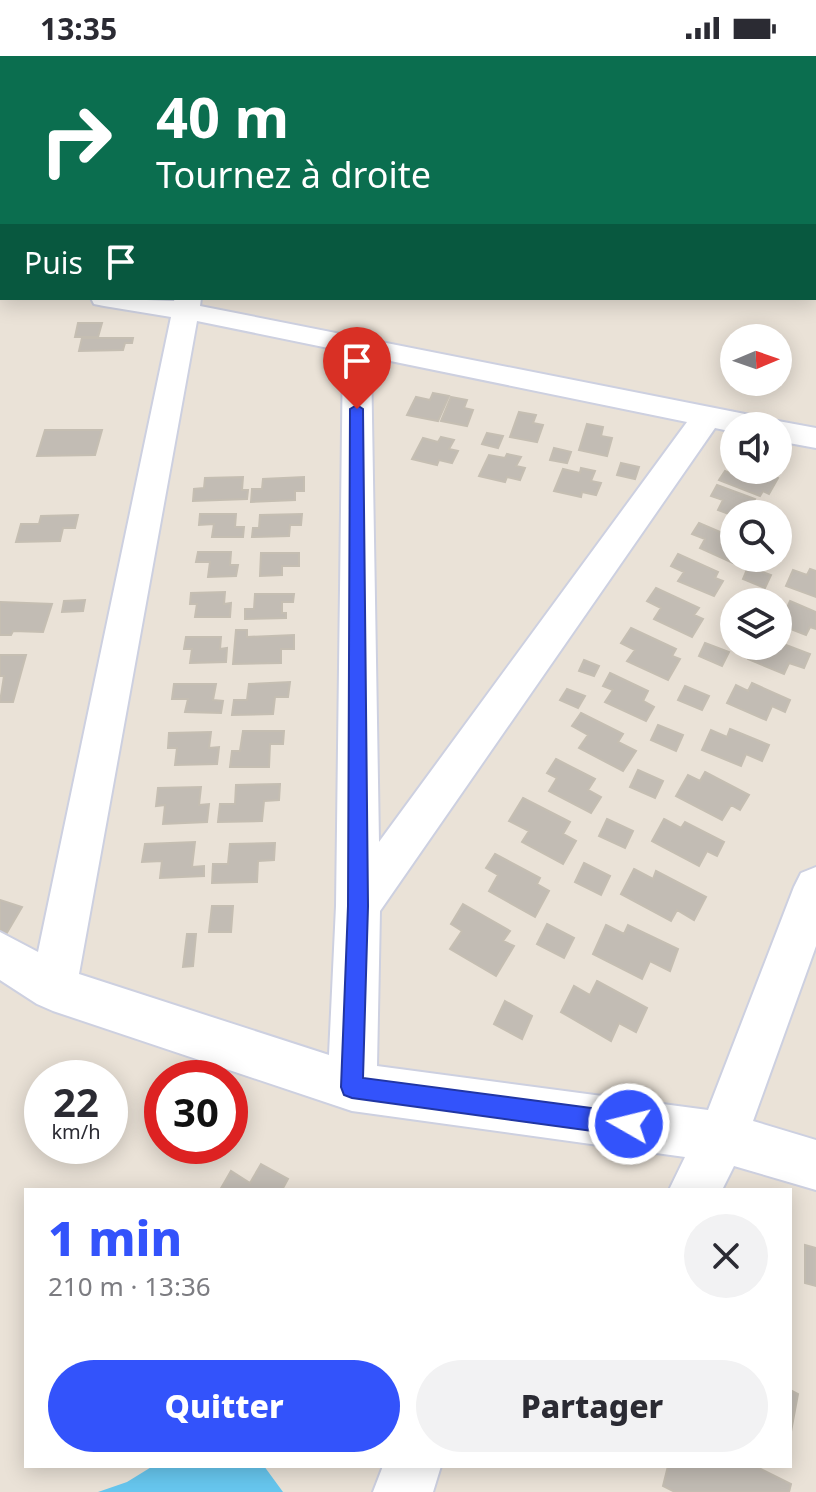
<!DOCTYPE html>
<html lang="fr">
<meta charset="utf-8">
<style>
body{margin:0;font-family:"Noto Sans",sans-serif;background:#f2f2f3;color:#2b2b33;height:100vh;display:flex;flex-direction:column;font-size:30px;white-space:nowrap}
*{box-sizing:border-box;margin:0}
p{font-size:26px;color:#7c7c81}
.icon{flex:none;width:44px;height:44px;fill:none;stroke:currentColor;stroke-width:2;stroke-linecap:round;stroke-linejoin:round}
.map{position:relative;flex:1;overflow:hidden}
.side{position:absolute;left:24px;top:1132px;width:768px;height:280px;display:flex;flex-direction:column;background:#fff;border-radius:0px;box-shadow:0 4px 20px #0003}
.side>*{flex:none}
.top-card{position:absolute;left:0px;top:0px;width:816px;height:244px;box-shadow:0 4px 20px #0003;background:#0b6e4f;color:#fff;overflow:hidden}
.needle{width:52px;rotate:88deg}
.fabs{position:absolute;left:720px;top:268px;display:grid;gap:16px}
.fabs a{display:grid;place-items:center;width:72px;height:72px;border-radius:50%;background:#fff;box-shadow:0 4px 20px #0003;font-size:40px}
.speed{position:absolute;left:24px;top:1004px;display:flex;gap:16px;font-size:40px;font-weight:700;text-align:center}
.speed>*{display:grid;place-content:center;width:104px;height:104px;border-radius:50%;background:#fff;box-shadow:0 4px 20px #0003;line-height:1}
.speed small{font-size:20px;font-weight:400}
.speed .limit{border:12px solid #d22;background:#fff;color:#111}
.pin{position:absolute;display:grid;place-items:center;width:68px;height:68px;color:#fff;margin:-82px -34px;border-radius:50% 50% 50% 0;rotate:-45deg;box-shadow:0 0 8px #0007}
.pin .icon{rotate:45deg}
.me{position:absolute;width:88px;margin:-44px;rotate:278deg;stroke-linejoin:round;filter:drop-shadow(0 0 6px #0008)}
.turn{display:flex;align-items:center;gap:28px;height:168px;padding:0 24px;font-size:36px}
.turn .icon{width:104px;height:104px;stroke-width:2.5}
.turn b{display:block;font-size:56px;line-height:68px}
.then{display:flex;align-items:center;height:76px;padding:0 24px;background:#0003;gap:16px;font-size:30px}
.round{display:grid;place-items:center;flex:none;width:84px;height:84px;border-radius:42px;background:#f2f2f3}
.summary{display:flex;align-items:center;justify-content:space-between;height:136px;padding:0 24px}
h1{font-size:48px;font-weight:800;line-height:60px;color:#3353fb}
.cta{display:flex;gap:16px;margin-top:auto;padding:16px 24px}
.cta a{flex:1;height:92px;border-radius:48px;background:#3353fb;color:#fff;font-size:32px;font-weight:800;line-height:92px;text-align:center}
.cta a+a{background:#f2f2f3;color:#2b2b33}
.status{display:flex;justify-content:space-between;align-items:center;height:56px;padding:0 40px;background:#fff;direction:ltr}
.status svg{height:22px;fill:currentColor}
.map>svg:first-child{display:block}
.water{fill:#67c7ef}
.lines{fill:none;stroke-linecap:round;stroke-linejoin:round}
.stream{fill:#67c7ef;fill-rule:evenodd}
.building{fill:#c2bcb4;stroke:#c5beb2;stroke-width:2}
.street-casing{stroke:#cdd0e0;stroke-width:4}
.street{fill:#fff;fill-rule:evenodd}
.route{fill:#3353fb;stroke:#2136a3;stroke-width:2}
</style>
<div class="status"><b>13:35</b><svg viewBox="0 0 49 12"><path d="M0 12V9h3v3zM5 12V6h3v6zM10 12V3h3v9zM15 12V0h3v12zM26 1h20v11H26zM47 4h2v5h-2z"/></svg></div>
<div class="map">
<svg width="816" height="1436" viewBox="0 0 816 1436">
<rect width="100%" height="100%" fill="#eae2d7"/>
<path class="water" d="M 153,1410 L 264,1410 L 283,1436 L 98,1436 L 127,1426 Z"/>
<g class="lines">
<path class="stream" d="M 456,0 L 467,0 L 472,2 L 461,2 Z
M 814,54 L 816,54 L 816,58 L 814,58 Z"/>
</g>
<path class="building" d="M 78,267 L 102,267 L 98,281 L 75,281 Z
M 82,282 L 133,282 L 132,287 L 125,287 L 123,294 L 79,295 Z
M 433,337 L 449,340 L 438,365 L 407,359 L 416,341 L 430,344 Z
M 451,341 L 467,344 L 464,352 L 473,354 L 467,370 L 441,365 Z
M 519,356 L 536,359 L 533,367 L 543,369 L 537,386 L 510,381 Z
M 587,368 L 603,371 L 601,380 L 612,382 L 607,400 L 579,394 Z
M 45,374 L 102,374 L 95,399 L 37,400 Z
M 487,377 L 503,380 L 498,392 L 482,388 Z
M 441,381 L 454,384 L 449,393 L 458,395 L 452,407 L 439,404 L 437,409 L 412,403 L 423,382 L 438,386 Z
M 554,392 L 571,396 L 567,407 L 550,404 Z
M 507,398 L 521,401 L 516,410 L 525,412 L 520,424 L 507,421 L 505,426 L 479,420 L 489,399 L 505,402 Z
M 621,407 L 639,411 L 635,423 L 617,419 Z
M 581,412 L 595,415 L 591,425 L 601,427 L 596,439 L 582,436 L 581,441 L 554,435 L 563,413 L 580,417 Z
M 741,414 L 757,414 L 778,422 L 769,438 L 763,435 L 760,440 L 719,424 L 725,415 L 737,420 Z
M 243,421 L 242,434 L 248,434 L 247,443 L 193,445 L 194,433 L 204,432 L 205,422 Z
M 304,421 L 304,435 L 295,435 L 295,444 L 251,446 L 252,433 L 262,433 L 263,423 Z
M 717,429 L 755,443 L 752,448 L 762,452 L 759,458 L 734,460 L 718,454 L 723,444 L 711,440 Z
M 200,458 L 236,458 L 235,471 L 244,471 L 243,481 L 212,481 L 214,468 L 199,469 Z
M 302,458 L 301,469 L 290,469 L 289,480 L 252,481 L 253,472 L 259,472 L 260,459 Z
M 78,459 L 75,472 L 63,472 L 60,485 L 16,486 L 21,468 L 39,468 L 41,460 Z
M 699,467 L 734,482 L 736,502 L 733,507 L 700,492 L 705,483 L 692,478 Z
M 198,496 L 231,496 L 230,509 L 238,509 L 236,520 L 208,521 L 210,506 L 196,506 Z
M 261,497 L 299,497 L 299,510 L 282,510 L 282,519 L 260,520 Z
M 678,498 L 718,516 L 715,522 L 723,525 L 714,540 L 678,525 L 684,516 L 671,510 Z
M 748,511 L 771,519 L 765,532 L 743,523 Z
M 810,513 L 816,515 L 816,541 L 786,530 L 793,514 L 807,519 Z
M 656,532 L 699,552 L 694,559 L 703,563 L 692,581 L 654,563 L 661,552 L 647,545 Z
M 225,536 L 224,548 L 231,547 L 230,561 L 195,561 L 197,548 L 190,548 L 191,537 Z
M 255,538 L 294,538 L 293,546 L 282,546 L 282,557 L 286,557 L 286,562 L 245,563 L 245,553 L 254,553 Z
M 85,544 L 83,555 L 62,556 L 64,545 Z
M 790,545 L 816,556 L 816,573 L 810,571 L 806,579 L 778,568 L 778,553 L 785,556 Z
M 0,546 L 52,548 L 43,576 L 13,575 L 11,579 L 0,579 Z
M 631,572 L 676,593 L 672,600 L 680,603 L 668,624 L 627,605 L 635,594 L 621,587 Z
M 236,574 L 247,574 L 247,581 L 294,579 L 294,593 L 281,593 L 281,607 L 233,608 Z
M 186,581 L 221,581 L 220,593 L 227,592 L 226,606 L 190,607 L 192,593 L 184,593 Z
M 778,586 L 810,598 L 804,612 L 789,607 L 784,618 L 748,603 L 753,590 L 771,591 L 778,590 Z
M 705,587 L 729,596 L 722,610 L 699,600 Z
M 0,599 L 26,599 L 13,646 L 0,646 L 4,620 L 0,620 Z
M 584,604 L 599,610 L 594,620 L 579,615 Z
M 610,617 L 648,635 L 643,645 L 654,651 L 646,665 L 605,646 L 613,634 L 603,630 Z
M 290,626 L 288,641 L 275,641 L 273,658 L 232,659 L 234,644 L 247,644 L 249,628 Z
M 752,627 L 790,644 L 785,656 L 772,650 L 766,664 L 727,647 L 736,629 L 748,635 Z
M 174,628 L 216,628 L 213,644 L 223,645 L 221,657 L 185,656 L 188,643 L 172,643 Z
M 685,630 L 709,640 L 702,654 L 678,644 Z
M 567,633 L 585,640 L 578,652 L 560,644 Z
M 581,657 L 623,678 L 618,686 L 636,695 L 623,715 L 579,692 L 588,679 L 572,670 Z
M 658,669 L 683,679 L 676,695 L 651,684 Z
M 730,673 L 769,689 L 762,705 L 746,698 L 741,710 L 702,694 L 711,674 L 727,681 Z
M 243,675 L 284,675 L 283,688 L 270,688 L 269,711 L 230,711 L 232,695 L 240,695 Z
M 211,676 L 209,692 L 219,691 L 217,708 L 175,709 L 177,692 L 168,692 L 169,677 Z
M 556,703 L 595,723 L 588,734 L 601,741 L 591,757 L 549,735 L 557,722 L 547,717 Z
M 638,714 L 663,725 L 655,742 L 630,731 Z
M 705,716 L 749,739 L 740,754 L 731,749 L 722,764 L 676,740 L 688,719 L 700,725 Z
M 280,728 L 279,744 L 264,745 L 262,765 L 218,766 L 220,748 L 235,748 L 236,729 Z
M 201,731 L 199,749 L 209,748 L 207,766 L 163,768 L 165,749 L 156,750 L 158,732 Z
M 523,742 L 570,766 L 563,778 L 576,785 L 563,808 L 522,786 L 529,775 L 509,765 Z
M 607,763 L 633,775 L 625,792 L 599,780 Z
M 664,763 L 681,772 L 685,766 L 724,786 L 717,800 L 707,795 L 699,810 L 652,785 Z
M 195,786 L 192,811 L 204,810 L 204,820 L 160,822 L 162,805 L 142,806 L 145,788 Z
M 275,787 L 274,804 L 258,805 L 257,826 L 212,827 L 213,808 L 228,808 L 230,788 Z
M 495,798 L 540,822 L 537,828 L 549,835 L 535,861 L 489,835 L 498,819 L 486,812 Z
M 584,807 L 610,820 L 601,839 L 575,826 Z
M 634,813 L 653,823 L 656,815 L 706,841 L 694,864 L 677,854 L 671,865 L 621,838 Z
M 0,844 L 22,851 L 5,880 L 0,878 Z
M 463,848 L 510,875 L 503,885 L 514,890 L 496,920 L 450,893 L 462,875 L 451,868 Z
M 212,850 L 233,850 L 231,876 L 209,876 Z
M 547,868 L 574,882 L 564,902 L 537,888 Z
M 606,869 L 624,878 L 628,869 L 678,893 L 670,915 L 650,905 L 642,923 L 593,898 Z
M 187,878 L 196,878 L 193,910 L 183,911 Z
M 597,925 L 647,952 L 636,976 L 619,967 L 611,985 L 561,956 L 574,930 L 590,939 Z
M 505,945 L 532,960 L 522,983 L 494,968 Z
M 261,1108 L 288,1123 L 282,1134 L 220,1134 L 231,1115 L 250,1127 Z
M 805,1189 L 816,1192 L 816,1230 L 805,1227 Z
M 790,1334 L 798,1338 L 790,1381 Z
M 668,1410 L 755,1410 L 791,1428 L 789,1436 L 675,1436 L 663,1430 Z"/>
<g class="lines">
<g class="street-casing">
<path id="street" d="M 224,0 L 244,0 L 244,2 L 224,2 Z
M 2,208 L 2,228 L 0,229 L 0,209 Z
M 91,242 L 174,245 L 175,242 L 201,242 L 200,250 L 755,360 L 766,363 L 769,368 L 778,365 L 816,372 L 816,392 L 778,385 L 778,370 L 734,370 L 734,376 L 715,372 L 380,855 L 377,1010 L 708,1054 L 794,831 L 801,817 L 816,811 L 816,890 L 753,1065 L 816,1084 L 816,1134 L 734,1110 L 722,1134 L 669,1134 L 685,1101 L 352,1055 L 53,955 L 37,948 L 0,924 L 0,876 L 38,896 L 171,261 L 104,250 L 94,248 ZM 197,265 L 343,295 L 336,850 L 329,999 L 79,918 ZM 371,301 L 687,366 L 379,786 Z
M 383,1410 L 441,1410 L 433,1436 L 373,1436 Z"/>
</g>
<use href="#street" class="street"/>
</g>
<path class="route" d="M 357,349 L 363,353 L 368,850 L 363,1022 L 629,1057 L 637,1060 L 641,1068 L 637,1076 L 629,1080 L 352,1042 L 344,1039 L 341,1031 L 348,850 L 350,353 Z"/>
</svg>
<div class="fabs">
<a><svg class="needle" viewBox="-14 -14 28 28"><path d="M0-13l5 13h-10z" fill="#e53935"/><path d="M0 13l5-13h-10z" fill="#7c7c81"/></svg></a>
<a><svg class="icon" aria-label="sound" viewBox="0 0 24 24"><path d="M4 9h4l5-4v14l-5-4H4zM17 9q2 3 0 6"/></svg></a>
<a><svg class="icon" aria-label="search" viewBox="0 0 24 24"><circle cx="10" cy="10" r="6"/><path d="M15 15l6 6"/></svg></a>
<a><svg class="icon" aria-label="layers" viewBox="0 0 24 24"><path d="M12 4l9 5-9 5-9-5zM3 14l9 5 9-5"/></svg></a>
</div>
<div class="speed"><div>22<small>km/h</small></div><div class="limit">30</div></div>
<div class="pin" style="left:357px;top:353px;background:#d93025"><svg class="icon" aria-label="arrive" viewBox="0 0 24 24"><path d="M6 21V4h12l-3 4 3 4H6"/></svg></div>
<svg class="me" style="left:629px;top:1068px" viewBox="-20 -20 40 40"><circle r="17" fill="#3353fb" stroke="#fff" stroke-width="3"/><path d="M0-11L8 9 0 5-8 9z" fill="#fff"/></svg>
<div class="top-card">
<div class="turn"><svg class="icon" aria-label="right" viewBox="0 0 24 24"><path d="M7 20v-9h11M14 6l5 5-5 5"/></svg><div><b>40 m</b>Tournez à droite</div></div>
<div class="then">Puis<svg class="icon" aria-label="arrive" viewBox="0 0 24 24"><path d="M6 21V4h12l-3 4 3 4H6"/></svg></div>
</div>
<section class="side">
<div class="summary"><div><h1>1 min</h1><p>210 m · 13:36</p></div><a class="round"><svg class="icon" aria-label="close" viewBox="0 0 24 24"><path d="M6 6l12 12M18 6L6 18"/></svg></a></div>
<div class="cta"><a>Quitter</a><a>Partager</a></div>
</section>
</div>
